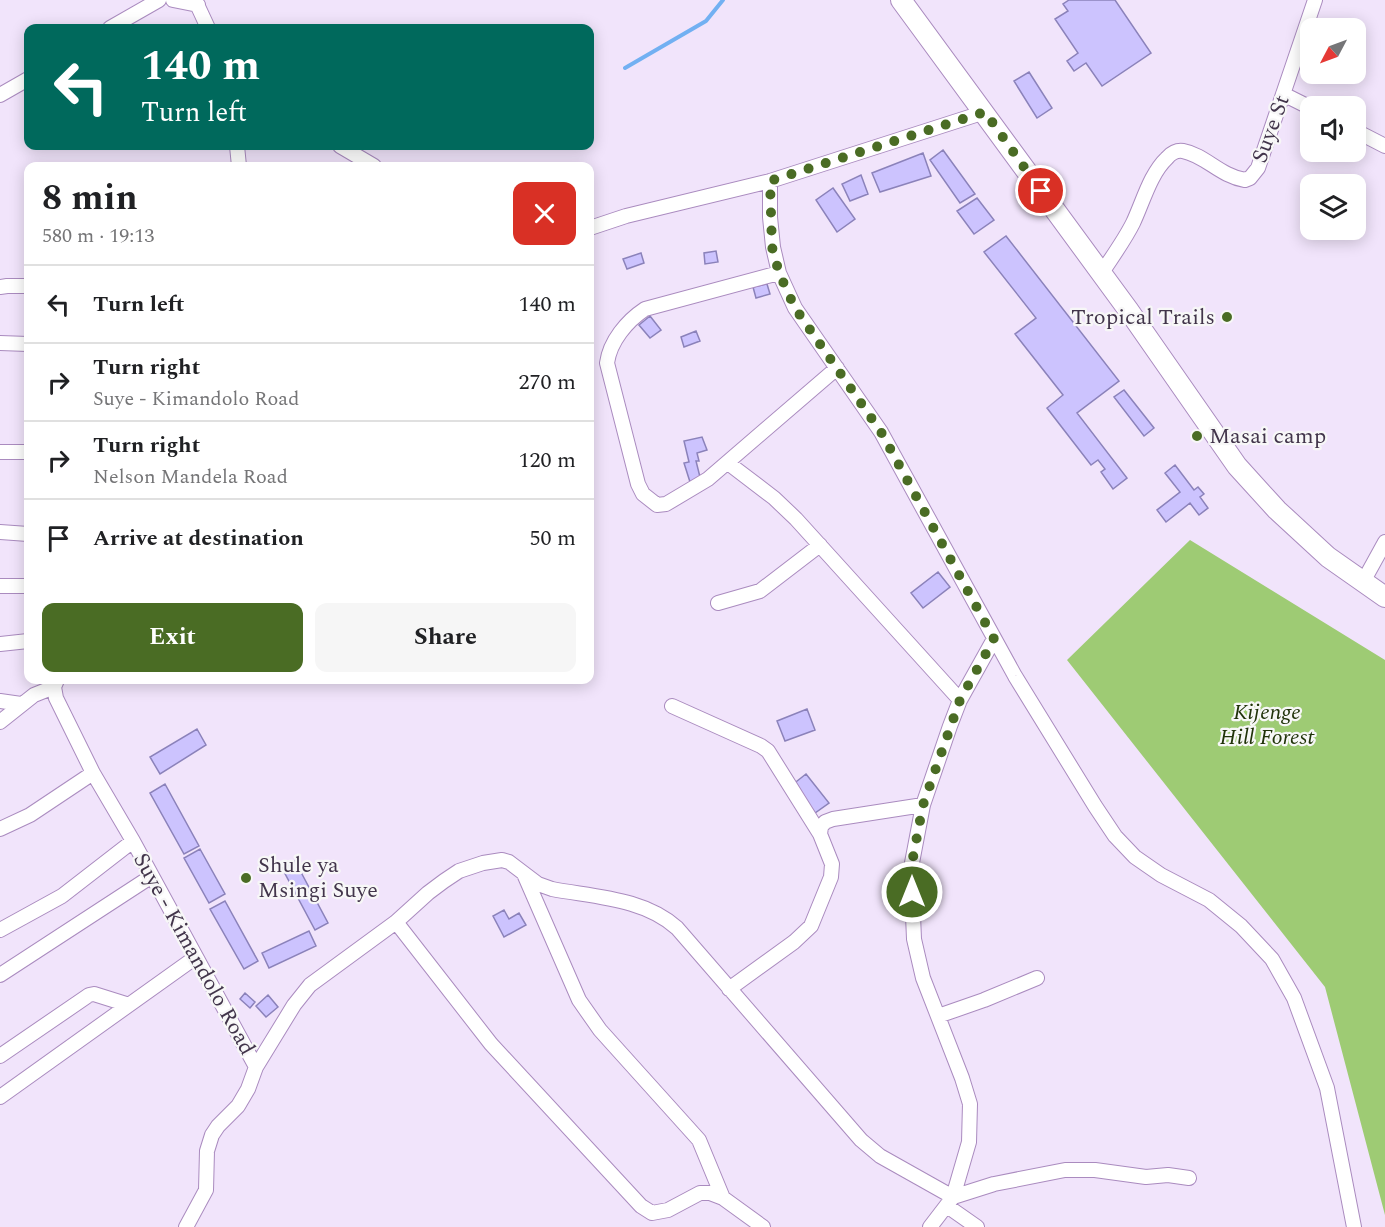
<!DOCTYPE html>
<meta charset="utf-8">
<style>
body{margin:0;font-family:Spectral,serif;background:#f6f6f6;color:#202124;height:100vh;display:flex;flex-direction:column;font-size:22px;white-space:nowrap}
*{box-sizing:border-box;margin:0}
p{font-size:20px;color:#757577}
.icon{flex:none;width:33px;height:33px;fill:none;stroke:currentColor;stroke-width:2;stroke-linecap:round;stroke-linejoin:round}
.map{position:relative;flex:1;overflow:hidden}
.details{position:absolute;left:24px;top:162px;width:570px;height:522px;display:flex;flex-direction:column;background:#fff;border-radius:12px;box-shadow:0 3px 15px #0003}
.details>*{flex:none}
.hud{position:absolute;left:24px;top:24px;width:570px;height:126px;border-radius:12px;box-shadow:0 3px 15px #0003;background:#00695c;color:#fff;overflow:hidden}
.needle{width:39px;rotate:229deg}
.tools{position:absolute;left:1300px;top:18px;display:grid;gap:12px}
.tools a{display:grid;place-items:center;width:66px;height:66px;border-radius:12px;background:#fff;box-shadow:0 3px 15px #0003;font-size:30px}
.pin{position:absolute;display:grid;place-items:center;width:51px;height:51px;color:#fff;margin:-26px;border:3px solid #fff;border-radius:50%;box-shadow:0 2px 6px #0007}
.me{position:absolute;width:66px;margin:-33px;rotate:0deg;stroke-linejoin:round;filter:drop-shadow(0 0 4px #0008)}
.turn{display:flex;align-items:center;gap:21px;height:126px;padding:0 18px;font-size:27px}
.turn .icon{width:78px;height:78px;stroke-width:2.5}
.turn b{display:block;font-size:42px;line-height:51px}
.round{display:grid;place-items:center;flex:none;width:63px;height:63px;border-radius:12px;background:#f6f6f6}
.headline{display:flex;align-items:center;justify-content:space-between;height:102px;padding:0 18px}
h1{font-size:36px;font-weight:700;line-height:45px}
.cta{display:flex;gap:12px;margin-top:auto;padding:12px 18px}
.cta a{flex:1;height:69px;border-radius:12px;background:#4a6c24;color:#fff;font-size:24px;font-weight:700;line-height:69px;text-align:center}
.cta a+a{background:#f6f6f6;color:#202124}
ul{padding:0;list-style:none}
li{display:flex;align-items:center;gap:18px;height:78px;padding:0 18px;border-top:2px solid #e0e0e0}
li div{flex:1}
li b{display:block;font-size:22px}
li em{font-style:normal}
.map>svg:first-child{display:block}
.green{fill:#9ecb74}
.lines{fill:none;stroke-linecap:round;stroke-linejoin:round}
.stream{stroke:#72b0f2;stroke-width:4}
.building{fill:#ccc3fe;stroke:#8b82ba;stroke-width:1.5}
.minor-casing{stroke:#aa8bbf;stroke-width:16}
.secondary-casing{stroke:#aa8bbf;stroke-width:22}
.minor{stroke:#fff;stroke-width:14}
.secondary{stroke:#fff;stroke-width:20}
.route{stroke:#4a6c24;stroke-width:10;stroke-dasharray:0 18}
.poi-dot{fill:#4a6c24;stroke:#f7f7f7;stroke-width:2}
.labels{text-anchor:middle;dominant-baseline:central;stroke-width:4.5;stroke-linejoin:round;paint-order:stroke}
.street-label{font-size:22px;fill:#42354b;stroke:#f7f7f7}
.poi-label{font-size:22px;fill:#42354b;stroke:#f7f7f7;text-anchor:start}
.park-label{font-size:22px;font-style:italic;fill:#203309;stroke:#f7f7f7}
</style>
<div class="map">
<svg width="1385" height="1227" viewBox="0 0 1385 1227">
<rect width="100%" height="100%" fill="#f1e4fb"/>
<path class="green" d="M 1190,540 L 1385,660 L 1385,1215 L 1325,987 L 1067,660 Z"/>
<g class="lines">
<path class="stream" d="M 625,68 L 706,21 L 723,0"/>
</g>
<path class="building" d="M 1069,0 L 1115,0 L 1151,53 L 1102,86 L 1086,63 L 1074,71 L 1067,61 L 1078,53 L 1055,19 L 1068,11 L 1063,4 Z
M 1029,72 L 1052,108 L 1037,118 L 1014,81 Z
M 943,150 L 975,194 L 960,203 L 930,160 Z
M 923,153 L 931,176 L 880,192 L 872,173 Z
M 861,175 L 868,194 L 850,201 L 842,184 Z
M 833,188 L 855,219 L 837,232 L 816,200 Z
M 977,198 L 994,220 L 974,234 L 957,211 Z
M 1006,236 L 1119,381 L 1077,413 L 1127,478 L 1113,489 L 1101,472 L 1105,469 L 1098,460 L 1091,465 L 1047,408 L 1063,395 L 1015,334 L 1036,318 L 984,252 Z
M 716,251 L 718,262 L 705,264 L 704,253 Z
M 641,253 L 644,263 L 627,269 L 623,259 Z
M 767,284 L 770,294 L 756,298 L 753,287 Z
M 650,316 L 661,330 L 650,338 L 639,325 Z
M 696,331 L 700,341 L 684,347 L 681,337 Z
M 1124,390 L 1154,428 L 1144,436 L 1114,397 Z
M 702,437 L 707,450 L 697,453 L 699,461 L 696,461 L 701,481 L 690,482 L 684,463 L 689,462 L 684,441 Z
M 1175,465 L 1194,490 L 1198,487 L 1204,494 L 1200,497 L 1208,508 L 1199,515 L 1190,503 L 1166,522 L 1157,510 L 1180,492 L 1165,473 Z
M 938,572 L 950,587 L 923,608 L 911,593 Z
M 807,709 L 815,730 L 785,741 L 777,721 Z
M 197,729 L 206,745 L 160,774 L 150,757 Z
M 806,774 L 829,803 L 815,813 L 792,785 Z
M 165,784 L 199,846 L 184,854 L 150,793 Z
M 200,849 L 225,894 L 209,903 L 184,858 Z
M 295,861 L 328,923 L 315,930 L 282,868 Z
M 225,901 L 258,961 L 244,969 L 210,909 Z
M 504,910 L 509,919 L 519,913 L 526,925 L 504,937 L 493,916 Z
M 309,931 L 316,946 L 269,968 L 262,953 Z
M 245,993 L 255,1002 L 250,1008 L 240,999 Z
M 268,995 L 278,1007 L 266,1017 L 256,1006 Z"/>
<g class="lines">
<g class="minor-casing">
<path id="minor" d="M 173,0 L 198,5
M 195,0 L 208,28
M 110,28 L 159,0
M 1283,94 L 1311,108
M 0,95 L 28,79
M 1356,131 L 1385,146
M 237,146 L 239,166
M 340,146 L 374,166
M 770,181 L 770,217 L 773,247 L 779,273 L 795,308 L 881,432 L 1015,676 L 1095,806 L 1115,836 L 1135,857 L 1161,875 L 1209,900 L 1241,926 L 1272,959 L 1294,998 L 1327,1088 L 1354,1227
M 590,228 L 626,216 L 770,181 L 985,112
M 779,273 L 645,309 C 627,321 610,341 607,363 L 638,484 L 643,494 L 657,505 L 666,504 L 708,479 L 837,368
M 1101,274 C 1112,257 1124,241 1133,223 C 1143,202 1150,174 1167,158 C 1171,153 1177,150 1183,151 C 1205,155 1220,176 1245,180 L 1250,178 L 1258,168 L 1315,0
M 0,287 L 7,286 L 28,286
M 0,343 L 28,344
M 0,452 L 28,452
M 728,463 L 774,498 L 796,519 L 960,700
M 0,532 L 28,534
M 1363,582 L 1385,542
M 0,586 L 28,586
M 718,603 L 760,591 L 820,545
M 0,644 L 28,641
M 57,680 L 54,687 L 56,698 L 93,773 L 133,841 L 256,1067 L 248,1089 L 238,1106 L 218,1126 L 212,1135 L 207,1151 L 206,1190 L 186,1227
M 0,701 L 21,704
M 672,706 L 761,746 L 768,751 L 820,834
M 0,722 L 34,695 L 54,687
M 0,829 L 30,815 L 93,773
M 524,874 L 579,1000 L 600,1030 L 699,1140 L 723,1198
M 396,922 L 491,1044 L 641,1206 L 652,1213 L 668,1210 L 700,1193 L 710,1193 L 723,1198 L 763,1227
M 0,930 L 62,896 L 133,841
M 0,975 L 152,876
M 729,989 L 794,942 L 811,926 L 831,877 L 832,864 L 820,834 L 821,827 L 825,822 L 833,819 L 923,805
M 938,1016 L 984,1000 L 1037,978
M 0,1056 L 89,995 L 94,994 L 129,1005
M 256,1067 L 294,1005 L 310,985 L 396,922 L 428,893 L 444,881 L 459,871 L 483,863 L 502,860 L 509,862 L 538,884 L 552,889 C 594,897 644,898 677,928 L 861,1140 L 880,1156 L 953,1197 L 994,1184 L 1065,1170 L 1095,1170 L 1146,1177 L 1168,1175 L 1189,1178
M 0,1097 L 196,957
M 947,1206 L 977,1227
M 930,1227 L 953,1197 L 969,1142 L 970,1104 L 962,1078 L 923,978 L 914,939 L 911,868 L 923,805 L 950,726 L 960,700 L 994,639"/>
</g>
<g class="secondary-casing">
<path id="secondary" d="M 901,0 L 1129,311 L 1237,466 L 1277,510 L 1328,557 L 1385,597"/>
</g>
<use href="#minor" class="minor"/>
<use href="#secondary" class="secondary"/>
</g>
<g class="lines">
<path class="route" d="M 912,892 L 911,868 L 923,805 L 960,700 L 994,639 L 881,432 L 795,308 L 779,273 L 772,247 L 770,181 L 985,112 L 1041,191"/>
</g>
<g class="poi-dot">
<circle cx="1227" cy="317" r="6"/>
<circle cx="1197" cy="436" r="6"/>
<circle cx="246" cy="878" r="6"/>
</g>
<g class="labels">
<g class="street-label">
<text transform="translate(1271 129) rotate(-70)">Suye St</text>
<text transform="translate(194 954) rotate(61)">Suye - Kimandolo Road</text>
</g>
<g class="poi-label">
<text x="1215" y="317" text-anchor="end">Tropical Trails</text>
<text x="1209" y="436">Masai camp</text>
<text x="258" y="865">Shule ya<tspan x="258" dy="25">Msingi Suye</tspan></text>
</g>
<g class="park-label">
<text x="1267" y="712">Kijenge<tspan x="1267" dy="25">Hill Forest</tspan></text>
</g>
</g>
</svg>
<div class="tools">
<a><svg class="needle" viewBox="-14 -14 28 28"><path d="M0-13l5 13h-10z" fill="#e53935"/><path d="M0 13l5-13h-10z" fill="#757577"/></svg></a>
<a><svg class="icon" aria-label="sound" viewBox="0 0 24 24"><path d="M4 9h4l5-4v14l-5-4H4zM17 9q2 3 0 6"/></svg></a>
<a><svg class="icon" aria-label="layers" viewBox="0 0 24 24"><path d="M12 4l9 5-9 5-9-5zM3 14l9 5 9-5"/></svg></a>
</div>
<div class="pin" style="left:1041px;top:191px;background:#d93025"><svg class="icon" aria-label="arrive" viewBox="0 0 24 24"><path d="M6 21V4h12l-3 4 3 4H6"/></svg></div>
<svg class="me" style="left:912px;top:892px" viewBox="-20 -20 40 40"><circle r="17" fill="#4a6c24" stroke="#fff" stroke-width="3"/><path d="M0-11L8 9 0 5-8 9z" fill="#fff"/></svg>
<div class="hud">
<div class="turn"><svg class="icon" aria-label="left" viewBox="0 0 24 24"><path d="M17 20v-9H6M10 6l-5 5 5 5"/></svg><div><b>140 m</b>Turn left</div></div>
</div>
<section class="details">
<div class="headline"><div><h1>8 min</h1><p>580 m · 19:13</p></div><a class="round" style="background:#d93025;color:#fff"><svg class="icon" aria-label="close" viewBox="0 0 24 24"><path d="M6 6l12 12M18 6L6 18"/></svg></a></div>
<ul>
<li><svg class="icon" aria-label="left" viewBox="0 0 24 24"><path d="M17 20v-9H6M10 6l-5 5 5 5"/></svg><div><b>Turn left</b></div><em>140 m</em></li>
<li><svg class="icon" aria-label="right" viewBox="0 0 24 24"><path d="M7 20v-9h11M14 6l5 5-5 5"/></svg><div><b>Turn right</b><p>Suye - Kimandolo Road</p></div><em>270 m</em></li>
<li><svg class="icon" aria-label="right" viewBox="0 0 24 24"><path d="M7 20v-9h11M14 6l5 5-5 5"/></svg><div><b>Turn right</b><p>Nelson Mandela Road</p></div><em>120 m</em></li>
<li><svg class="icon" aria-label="arrive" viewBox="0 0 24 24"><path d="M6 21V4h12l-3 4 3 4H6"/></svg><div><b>Arrive at destination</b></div><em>50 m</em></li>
</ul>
<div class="cta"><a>Exit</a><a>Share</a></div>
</section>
</div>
